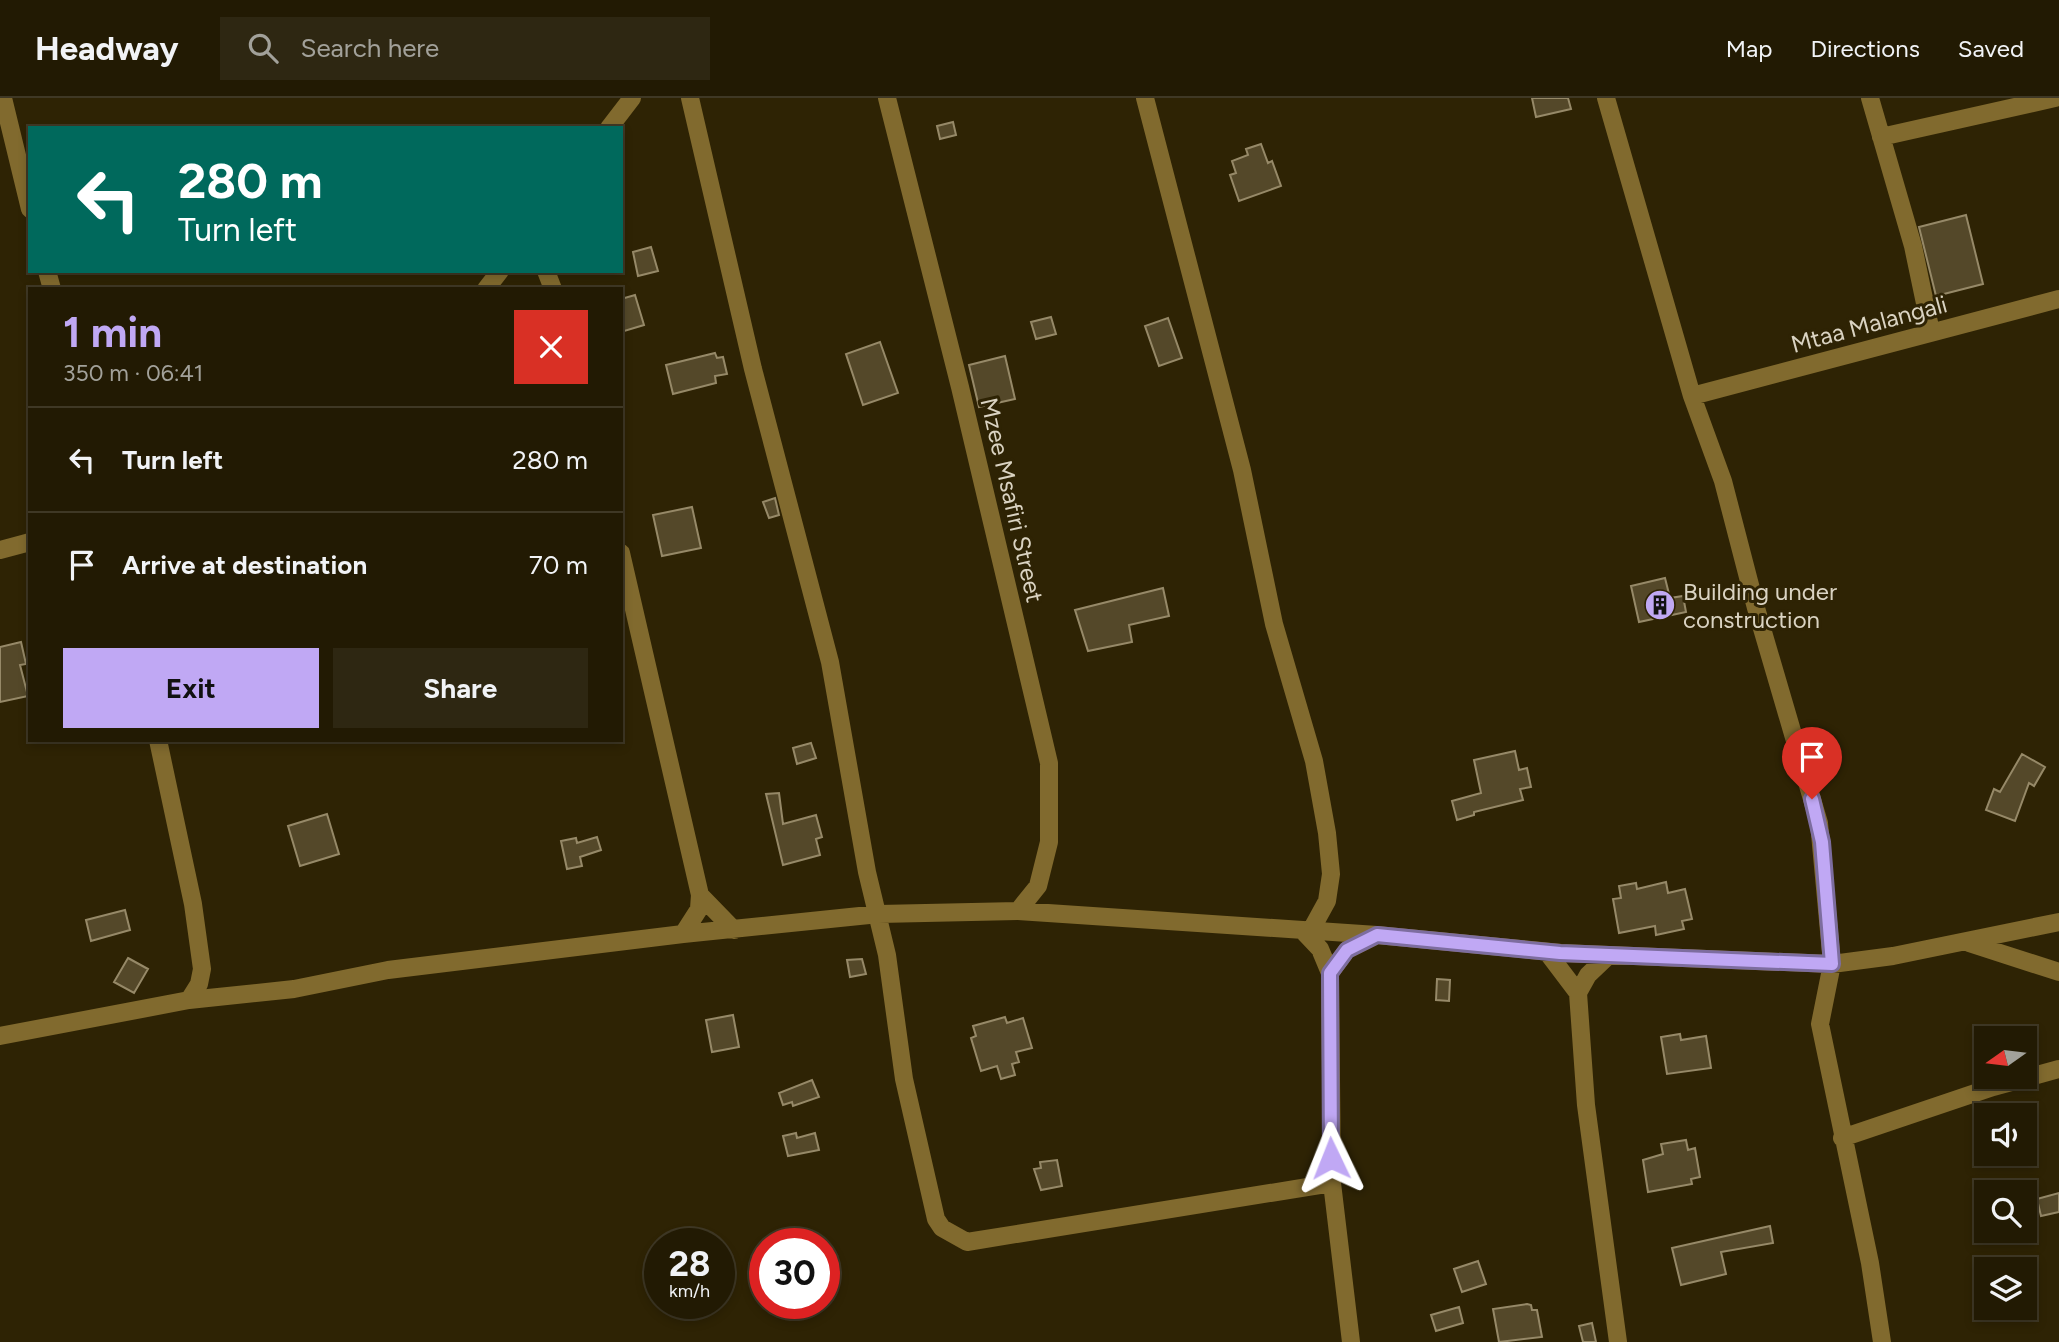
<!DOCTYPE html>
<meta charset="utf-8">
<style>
body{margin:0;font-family:Figtree,sans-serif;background:#2e2712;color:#f1f3f6;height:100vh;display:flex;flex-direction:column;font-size:26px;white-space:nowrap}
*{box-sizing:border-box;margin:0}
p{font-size:23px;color:#a2a19a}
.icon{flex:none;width:38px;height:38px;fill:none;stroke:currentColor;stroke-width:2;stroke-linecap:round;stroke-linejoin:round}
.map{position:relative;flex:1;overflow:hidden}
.details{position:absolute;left:28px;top:189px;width:595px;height:455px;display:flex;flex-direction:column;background:#221a03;border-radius:0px;box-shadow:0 4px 10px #0003,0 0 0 2px #3f3825}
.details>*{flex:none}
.top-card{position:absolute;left:28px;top:28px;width:595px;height:147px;border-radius:0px;box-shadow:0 4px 10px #0003,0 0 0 2px #3f3825;background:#00695c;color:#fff;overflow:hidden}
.needle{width:46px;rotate:256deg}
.fabs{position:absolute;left:1974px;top:928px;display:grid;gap:14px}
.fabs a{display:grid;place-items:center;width:63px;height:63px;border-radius:0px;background:#221a03;box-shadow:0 4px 10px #0003,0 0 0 2px #3f3825;font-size:35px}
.speed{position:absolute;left:644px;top:1130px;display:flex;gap:14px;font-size:35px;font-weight:700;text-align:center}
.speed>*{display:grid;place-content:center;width:91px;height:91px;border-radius:50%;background:#221a03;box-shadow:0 4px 10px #0003,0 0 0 2px #3f3825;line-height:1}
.speed small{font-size:18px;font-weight:400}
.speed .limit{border:10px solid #d22;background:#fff;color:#111}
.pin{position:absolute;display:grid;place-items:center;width:60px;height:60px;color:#fff;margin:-72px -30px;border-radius:50% 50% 50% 0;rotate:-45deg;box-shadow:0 0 7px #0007}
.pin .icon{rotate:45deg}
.me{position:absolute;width:77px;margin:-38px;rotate:358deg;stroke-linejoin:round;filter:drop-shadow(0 0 5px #0008)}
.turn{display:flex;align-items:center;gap:24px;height:147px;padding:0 35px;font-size:32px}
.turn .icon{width:91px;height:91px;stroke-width:2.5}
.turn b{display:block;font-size:49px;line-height:60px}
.round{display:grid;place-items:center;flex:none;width:74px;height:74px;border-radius:0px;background:#2e2712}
.head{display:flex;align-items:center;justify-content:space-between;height:119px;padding:0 35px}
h1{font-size:42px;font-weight:700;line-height:52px;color:#c0a8f4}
.primary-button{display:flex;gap:14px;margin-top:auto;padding:14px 35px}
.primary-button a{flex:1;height:80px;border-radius:0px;background:#c0a8f4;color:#111;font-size:28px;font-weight:700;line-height:80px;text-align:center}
.primary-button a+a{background:#2e2712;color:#f1f3f6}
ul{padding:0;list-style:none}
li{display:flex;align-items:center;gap:21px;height:105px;padding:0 35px;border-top:2px solid #3f3825}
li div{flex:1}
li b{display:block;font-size:26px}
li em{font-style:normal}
header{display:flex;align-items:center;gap:42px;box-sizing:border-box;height:98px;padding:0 35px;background:#221a03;border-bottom:2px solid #3f3825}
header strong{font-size:33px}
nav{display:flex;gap:38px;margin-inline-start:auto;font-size:24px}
.search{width:490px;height:63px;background:#2e2712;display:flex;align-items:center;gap:18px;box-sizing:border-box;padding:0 24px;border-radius:0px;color:#a2a19a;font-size:26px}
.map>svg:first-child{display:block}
.building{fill:#544829;stroke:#968968;stroke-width:2}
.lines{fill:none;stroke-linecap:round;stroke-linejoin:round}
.minor{stroke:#816a2e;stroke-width:18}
.route-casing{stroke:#7d6d9f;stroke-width:18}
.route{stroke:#c0a8f4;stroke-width:12}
.labels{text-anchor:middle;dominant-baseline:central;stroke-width:6;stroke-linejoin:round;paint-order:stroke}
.street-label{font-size:24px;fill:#dad3c2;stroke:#2e2304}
.poi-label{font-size:24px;fill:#dad3c2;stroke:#2e2304;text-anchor:start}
</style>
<header>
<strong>Headway</strong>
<div class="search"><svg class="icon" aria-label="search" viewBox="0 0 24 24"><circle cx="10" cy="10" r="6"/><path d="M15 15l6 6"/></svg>Search here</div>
<nav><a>Map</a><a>Directions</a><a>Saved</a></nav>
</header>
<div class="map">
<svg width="2059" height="1244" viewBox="0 0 2059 1244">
<rect width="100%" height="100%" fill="#2e2304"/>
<path class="building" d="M 1532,0 L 1568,0 L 1571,11 L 1536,19 Z
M 953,24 L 956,37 L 940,41 L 937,28 Z
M 1261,46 L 1268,65 L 1272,63 L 1281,88 L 1239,103 L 1230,77 L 1236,75 L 1232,63 L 1248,57 L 1246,51 Z
M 1966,117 L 1983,186 L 1936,198 L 1919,129 Z
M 651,149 L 658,173 L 638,178 L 633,154 Z
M 635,197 L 644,227 L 621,234 L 621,201 Z
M 1051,219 L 1056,236 L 1036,241 L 1031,224 Z
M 1168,220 L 1182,260 L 1159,268 L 1145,228 Z
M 880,244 L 898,295 L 863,307 L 846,256 Z
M 715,255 L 717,260 L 723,259 L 727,276 L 715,278 L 716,285 L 673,296 L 666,267 Z
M 1005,258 L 1015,301 L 979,309 L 969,267 Z
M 775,400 L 779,417 L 769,420 L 763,404 Z
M 692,409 L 701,450 L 662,458 L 653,417 Z
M 1665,480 L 1670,500 L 1683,498 L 1686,514 L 1639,524 L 1631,488 Z
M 1163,490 L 1169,518 L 1129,527 L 1132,544 L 1088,553 L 1075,512 Z
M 21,544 L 26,566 L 20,567 L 28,598 L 0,604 L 0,549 Z
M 811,645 L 816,660 L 797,666 L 793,650 Z
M 1515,653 L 1519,672 L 1527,670 L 1531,689 L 1520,691 L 1523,702 L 1474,714 L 1474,717 L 1457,722 L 1452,703 L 1481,695 L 1474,662 Z
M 2022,656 L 2045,669 L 2034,688 L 2029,685 L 2015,723 L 1986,712 L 1994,691 L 2000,694 Z
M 779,695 L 783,726 L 816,717 L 822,739 L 816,741 L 820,757 L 783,767 L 766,696 Z
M 327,716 L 339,756 L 300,768 L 288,728 Z
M 597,739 L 601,752 L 580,759 L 582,768 L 567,771 L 561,743 L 576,740 L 577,745 Z
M 1666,784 L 1668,795 L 1685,791 L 1692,821 L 1682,823 L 1684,831 L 1656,837 L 1655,828 L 1619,835 L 1613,801 L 1621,800 L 1619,788 L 1636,785 L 1637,791 Z
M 125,812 L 130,832 L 91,843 L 86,822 Z
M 128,860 L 148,871 L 134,895 L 114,884 Z
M 862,861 L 866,876 L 850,879 L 847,862 Z
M 1437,881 L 1450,882 L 1449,903 L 1436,902 Z
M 733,917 L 739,949 L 712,954 L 706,922 Z
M 1005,919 L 1007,925 L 1023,920 L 1032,950 L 1016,954 L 1019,964 L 1012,966 L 1015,977 L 1001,981 L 997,968 L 981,973 L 971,940 L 976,938 L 973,928 Z
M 1680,936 L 1681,942 L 1706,938 L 1711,970 L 1667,976 L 1661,939 Z
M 812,982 L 819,999 L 793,1008 L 792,1004 L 783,1007 L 779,995 Z
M 796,1035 L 797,1040 L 815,1035 L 819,1052 L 788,1058 L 783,1038 Z
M 1686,1042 L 1688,1052 L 1695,1050 L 1700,1079 L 1691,1081 L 1692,1086 L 1648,1094 L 1643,1062 L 1663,1056 L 1661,1046 Z
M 1057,1062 L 1062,1088 L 1041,1092 L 1034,1071 L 1041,1070 L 1040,1064 Z
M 2059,1095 L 2059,1114 L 2041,1118 L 2037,1101 Z
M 1770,1128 L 1773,1145 L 1721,1154 L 1726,1176 L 1681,1187 L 1672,1150 Z
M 1478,1163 L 1486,1186 L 1462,1194 L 1454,1171 Z
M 1527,1206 L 1531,1207 L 1532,1212 L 1537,1212 L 1542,1239 L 1499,1244 L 1493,1211 Z
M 1459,1209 L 1463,1225 L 1436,1233 L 1431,1217 Z
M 1592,1225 L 1596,1244 L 1583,1244 L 1579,1228 Z"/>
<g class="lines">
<path class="minor" d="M 3,0 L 30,111
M 690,0 L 753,271 L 830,564 L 867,774 L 887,857 L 904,981 L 936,1121 L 942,1130 L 967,1144 L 1332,1085
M 887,0 L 960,289 L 1049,665 L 1049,744 L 1038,788 L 1018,813
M 1145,0 L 1242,372 L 1274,526 L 1314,663 L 1327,735 L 1331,776 L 1327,803 L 1310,834
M 1606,0 L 1692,298 L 1723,383 L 1756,510 L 1819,725 L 1832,866 L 1820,926 L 1870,1165 L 1882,1244
M 1870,0 L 1913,148 L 1931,234
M 609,30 L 632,0
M 1881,39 L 2055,0
M 47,173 L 52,191
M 546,173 L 553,191
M 486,191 L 500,173
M 1692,298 L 2059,201
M 0,452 L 30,444
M 621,455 L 700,797 L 699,811 L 683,836
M 158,642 L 193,806 L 202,871 L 199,886 L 189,902
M 700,797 L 734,832
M 1303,833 L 1320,851 L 1330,875
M 1969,845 L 2059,874
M 1547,854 L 1578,895
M 1608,858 L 1588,877 L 1578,895 L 1586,1007 L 1618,1244
M 0,938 L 189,902 L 294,891 L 388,872 L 683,836 L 879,816 L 1018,813 L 1377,837 L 1561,855 L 1832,866 L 1893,858 L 2059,824
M 1842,1040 L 1993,989 L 2059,971
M 1351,1244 L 1332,1085 L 1330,875 L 1347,852 L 1375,838"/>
</g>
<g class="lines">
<g class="route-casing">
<path id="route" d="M 1331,1060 L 1330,875 L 1347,852 L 1377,837 L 1560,855 L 1832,866 L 1822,744 L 1812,701"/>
</g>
<use href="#route" class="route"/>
</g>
<defs>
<g id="building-disc" transform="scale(1.575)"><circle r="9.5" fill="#c0a8f4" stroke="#2e2304"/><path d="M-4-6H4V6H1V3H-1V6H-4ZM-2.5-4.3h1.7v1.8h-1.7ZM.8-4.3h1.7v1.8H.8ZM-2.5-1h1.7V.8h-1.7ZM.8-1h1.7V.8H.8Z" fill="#111"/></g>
</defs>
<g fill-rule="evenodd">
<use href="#building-disc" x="1660" y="507"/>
</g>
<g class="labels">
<g class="street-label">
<text transform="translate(1869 226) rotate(-15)">Mtaa Malangali</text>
<text transform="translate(1012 402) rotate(77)">Mzee Msafiri Street</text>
</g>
<g class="poi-label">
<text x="1683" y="493">Building under<tspan x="1683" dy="28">construction</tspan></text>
</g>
</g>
</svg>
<div class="fabs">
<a><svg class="needle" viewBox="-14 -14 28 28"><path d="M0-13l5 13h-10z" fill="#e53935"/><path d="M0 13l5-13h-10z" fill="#a2a19a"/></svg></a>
<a><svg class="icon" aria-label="sound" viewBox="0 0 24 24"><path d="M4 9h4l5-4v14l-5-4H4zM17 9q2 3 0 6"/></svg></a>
<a><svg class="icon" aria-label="search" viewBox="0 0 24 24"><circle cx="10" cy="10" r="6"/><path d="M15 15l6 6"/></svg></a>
<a><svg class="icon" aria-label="layers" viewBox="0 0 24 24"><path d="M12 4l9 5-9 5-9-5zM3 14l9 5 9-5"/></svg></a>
</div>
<div class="speed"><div>28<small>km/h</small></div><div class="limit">30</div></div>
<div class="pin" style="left:1812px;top:701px;background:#d93025"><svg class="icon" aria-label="arrive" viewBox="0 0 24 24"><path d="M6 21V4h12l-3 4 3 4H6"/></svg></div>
<svg class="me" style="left:1331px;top:1060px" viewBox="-20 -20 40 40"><path d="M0-17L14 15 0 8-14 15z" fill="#c0a8f4" stroke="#fff" stroke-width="4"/></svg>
<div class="top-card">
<div class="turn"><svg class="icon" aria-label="left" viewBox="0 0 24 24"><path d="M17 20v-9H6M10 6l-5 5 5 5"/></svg><div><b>280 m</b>Turn left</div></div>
</div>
<section class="details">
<div class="head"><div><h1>1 min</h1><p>350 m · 06:41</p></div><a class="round" style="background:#d93025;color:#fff"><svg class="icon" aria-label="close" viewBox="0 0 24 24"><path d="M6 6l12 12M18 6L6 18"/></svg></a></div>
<ul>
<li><svg class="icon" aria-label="left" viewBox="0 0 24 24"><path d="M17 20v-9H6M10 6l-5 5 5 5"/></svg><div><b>Turn left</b></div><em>280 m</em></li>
<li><svg class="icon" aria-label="arrive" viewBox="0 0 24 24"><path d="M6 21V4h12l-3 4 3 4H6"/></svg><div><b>Arrive at destination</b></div><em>70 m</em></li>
</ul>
<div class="primary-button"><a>Exit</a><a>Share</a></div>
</section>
</div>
